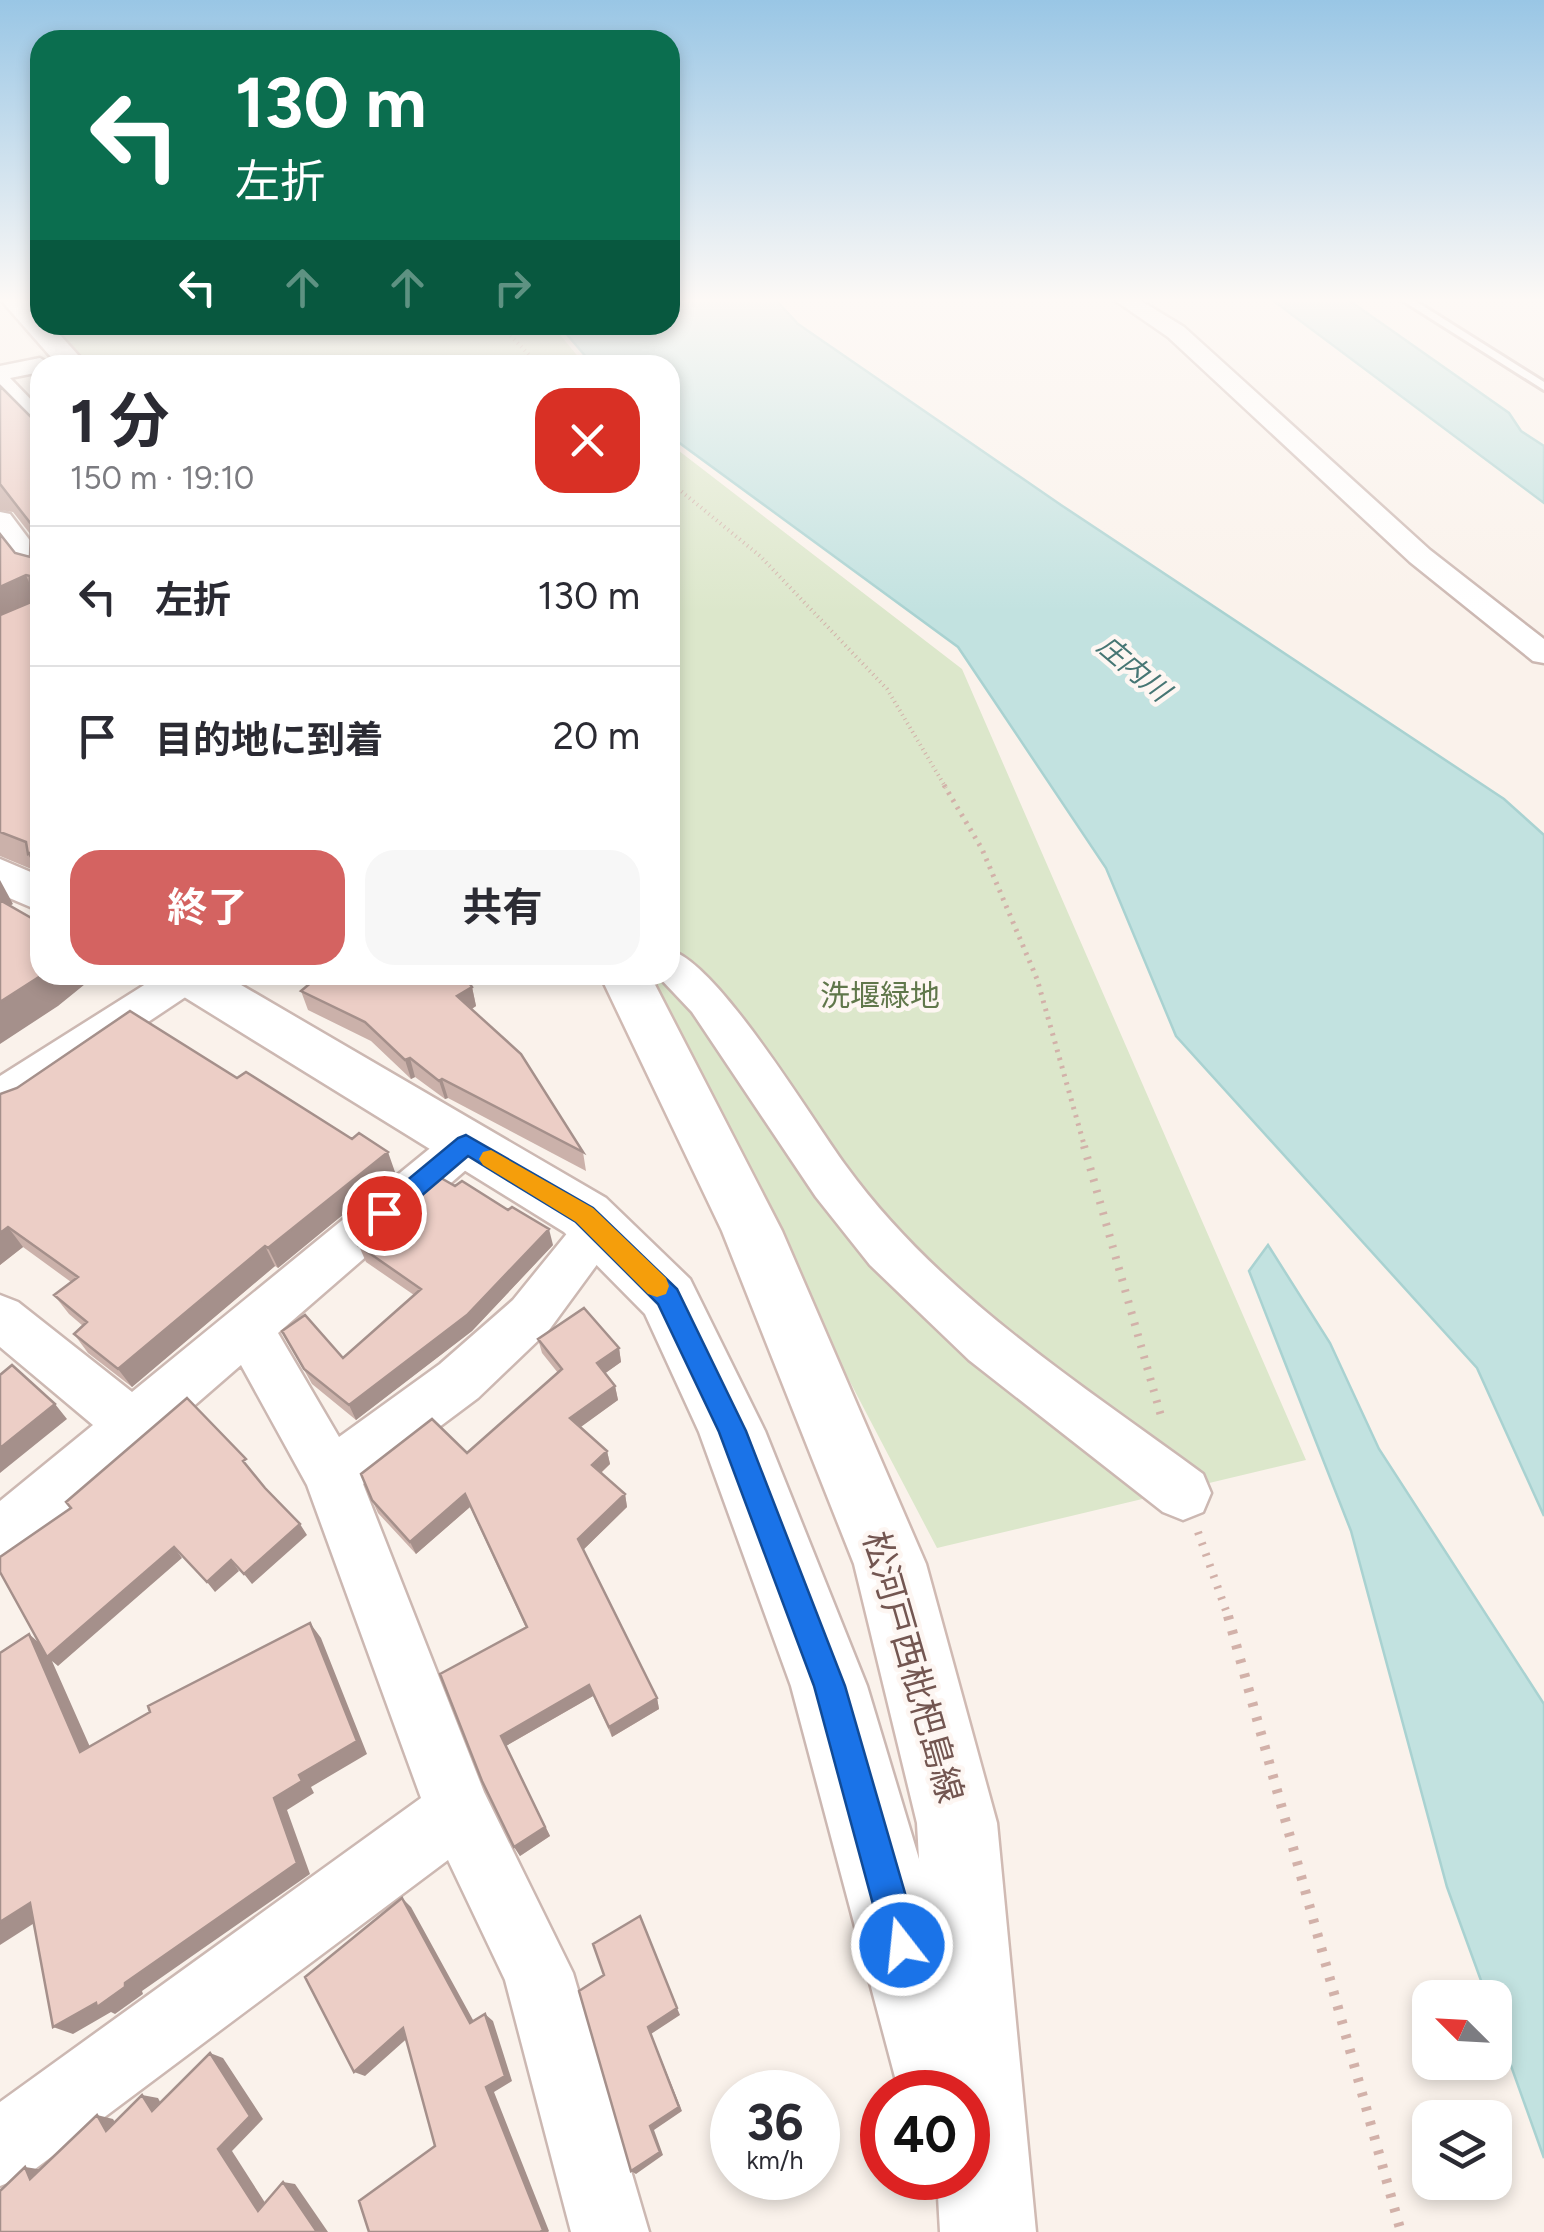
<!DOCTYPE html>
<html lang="ja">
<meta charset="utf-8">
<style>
body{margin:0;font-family:Figtree,"Noto Sans JP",sans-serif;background:#f7f7f7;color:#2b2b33;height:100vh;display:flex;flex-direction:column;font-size:38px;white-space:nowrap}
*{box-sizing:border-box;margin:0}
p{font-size:32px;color:#7c7c81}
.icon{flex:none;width:55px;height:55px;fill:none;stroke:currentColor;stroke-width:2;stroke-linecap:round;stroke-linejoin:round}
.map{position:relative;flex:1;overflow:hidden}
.details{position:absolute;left:30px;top:355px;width:650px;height:630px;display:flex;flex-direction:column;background:#fff;border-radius:30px;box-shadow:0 5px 15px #0003}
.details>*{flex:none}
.top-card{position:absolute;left:30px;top:30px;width:650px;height:305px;border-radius:30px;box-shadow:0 5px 15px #0003;background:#0b6e4f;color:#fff;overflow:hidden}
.needle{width:65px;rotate:294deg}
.tools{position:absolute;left:1412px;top:1980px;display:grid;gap:20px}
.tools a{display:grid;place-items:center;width:100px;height:100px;border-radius:20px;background:#fff;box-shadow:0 5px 15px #0003;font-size:50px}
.speed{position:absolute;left:710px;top:2070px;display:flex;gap:20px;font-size:50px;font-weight:700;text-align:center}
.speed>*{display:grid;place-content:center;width:130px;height:130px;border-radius:50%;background:#fff;box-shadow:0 5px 15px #0003;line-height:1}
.speed small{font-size:25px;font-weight:400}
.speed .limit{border:15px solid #d22;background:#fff;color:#111}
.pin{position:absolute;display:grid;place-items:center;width:85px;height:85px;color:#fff;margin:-42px;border:5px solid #fff;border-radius:50%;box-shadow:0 2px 10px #0007}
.me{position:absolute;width:110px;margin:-55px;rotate:344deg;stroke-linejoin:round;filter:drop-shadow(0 0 8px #0008)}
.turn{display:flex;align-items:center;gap:35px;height:210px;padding:0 40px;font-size:45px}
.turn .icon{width:130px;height:130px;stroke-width:2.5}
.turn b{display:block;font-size:70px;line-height:85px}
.lanes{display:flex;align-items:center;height:95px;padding:0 40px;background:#0003;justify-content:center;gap:50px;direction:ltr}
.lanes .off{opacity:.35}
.round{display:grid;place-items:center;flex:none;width:105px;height:105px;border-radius:30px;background:#f7f7f7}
.headline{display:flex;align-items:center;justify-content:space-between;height:170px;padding:0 40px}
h1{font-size:60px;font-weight:700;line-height:75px}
.action{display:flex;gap:20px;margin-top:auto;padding:20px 40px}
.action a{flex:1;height:115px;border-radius:30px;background:#d46361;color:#fff;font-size:40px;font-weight:700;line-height:115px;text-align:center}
.action a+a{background:#f7f7f7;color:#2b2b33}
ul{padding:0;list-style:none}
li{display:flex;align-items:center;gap:30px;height:140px;padding:0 40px;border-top:2px solid #e1e1e2}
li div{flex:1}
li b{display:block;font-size:38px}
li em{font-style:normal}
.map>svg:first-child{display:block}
.green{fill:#dce7cb}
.water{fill:#c2e2e0;stroke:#a9d2d1;stroke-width:2.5}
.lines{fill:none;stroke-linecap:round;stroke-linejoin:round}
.service-casing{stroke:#ccb8b2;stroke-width:6}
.minor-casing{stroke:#ccb8b2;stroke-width:5}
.tertiary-casing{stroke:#ccb8b2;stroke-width:5}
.secondary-casing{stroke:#d0bab3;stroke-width:5}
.path-far3{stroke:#d2b1a9;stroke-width:4;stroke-dasharray:1 4;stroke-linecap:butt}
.path-far2{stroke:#d2b1a9;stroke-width:5;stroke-dasharray:2.5 6;stroke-linecap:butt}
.path-far1{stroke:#d2b1a9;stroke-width:8;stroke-dasharray:2.5 9;stroke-linecap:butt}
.path{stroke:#d2b1a9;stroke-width:10;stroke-dasharray:4 11;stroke-linecap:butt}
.service{fill:#fff;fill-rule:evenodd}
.minor{fill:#fff;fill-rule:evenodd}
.tertiary{fill:#fff;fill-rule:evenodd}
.secondary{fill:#fff;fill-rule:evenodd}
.wall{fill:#cbb1aa}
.shaded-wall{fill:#a5908b}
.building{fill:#eccec6;stroke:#a5908b;stroke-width:2.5}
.route{fill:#1a73e8;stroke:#114b97;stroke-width:2.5}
.slow{fill:#f59e0b}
.labels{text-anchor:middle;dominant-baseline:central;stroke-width:9;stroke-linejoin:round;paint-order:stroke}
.far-water-label{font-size:28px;font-style:italic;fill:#467674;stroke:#fdf6f2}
.park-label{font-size:30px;fill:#60774b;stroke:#fdf6f2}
.near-street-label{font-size:35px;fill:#735651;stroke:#fdf6f2}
</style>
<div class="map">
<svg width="1544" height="2232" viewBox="0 0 1544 2232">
<rect width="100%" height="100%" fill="#faf2eb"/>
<path class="green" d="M 51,325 L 552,325 L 585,365 L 88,365 Z
M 670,444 L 962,669 L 1306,1460 L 937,1548 L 637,975 L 670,975 Z"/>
<path class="water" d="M 670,299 L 775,299 L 798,324 L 1061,505 L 1504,799 L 1544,835 L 1544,1516 L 1477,1368 L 1176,1036 L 1106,868 L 958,647 L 670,436 L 670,365 L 593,365 L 559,325 L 670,325 Z
M 1271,299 L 1347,299 L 1509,413 L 1521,431 L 1544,446 L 1544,503 Z
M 1268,1245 L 1330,1343 L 1379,1449 L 1544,1704 L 1544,2158 L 1495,2021 L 1495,1998 L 1487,1997 L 1447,1887 L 1351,1531 L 1249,1271 Z"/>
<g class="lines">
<g class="service-casing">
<path id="service" d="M 1400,299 L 1412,299 L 1544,382 L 1544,390 Z"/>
</g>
<g class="minor-casing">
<path id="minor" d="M 1113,299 L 1138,299 L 1184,327 L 1430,550 L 1544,639 L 1544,663 L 1533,661 L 1410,562 L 1168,337 Z
M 40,358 L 51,365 L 40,365 L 40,372 L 10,378 L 40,409 L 40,430 L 31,428 L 0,395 L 0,366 Z
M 0,512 L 10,514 L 40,554 L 40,582 L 30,579 L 0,539 Z
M 670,950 C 719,964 812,1120 846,1166 C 939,1294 1078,1382 1203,1474 L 1211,1493 L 1203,1512 L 1183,1520 L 1163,1512 L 969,1360 L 870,1265 L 816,1197 L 692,1012 L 657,975 L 670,975 Z
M 160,975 L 208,976 L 202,986 L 16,1110 L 0,1115 L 0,1076 Z
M 466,1126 L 482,1132 L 489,1144 L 482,1156 L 278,1333 L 339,1437 L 440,1364 L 513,1300 L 582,1215 L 599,1209 L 616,1215 L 623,1229 L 549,1330 L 478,1398 L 363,1484 L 484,1792 L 573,1973 L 649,2232 L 571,2232 L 505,1980 L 448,1860 L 27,2175 L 0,2186 L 0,2102 L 421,1798 L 307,1485 L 241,1365 L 20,1557 L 0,1565 L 0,1501 L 93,1425 L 0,1347 L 0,1295 L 18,1302 L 132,1392 L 450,1132 Z"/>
</g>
<g class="tertiary-casing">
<path id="tertiary" d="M 0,859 L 40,876 L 40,911 L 0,894 Z
M 161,975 L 224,975 L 606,1198 L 690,1279 L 765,1431 L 867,1686 L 989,2092 L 976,2124 L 968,2128 L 968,2092 L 899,2092 L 791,1686 L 699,1432 L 645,1314 L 564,1232 L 168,987 Z"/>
</g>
<g class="secondary-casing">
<path id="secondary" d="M 0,299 L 26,299 L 40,314 L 40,325 L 51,325 L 87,365 L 58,365 Z
M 600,975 L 650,975 L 782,1231 L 926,1564 L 997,1823 L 1036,2232 L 940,2232 L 937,2178 L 968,2178 L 968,2092 L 932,2092 L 917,1823 L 854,1564 L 722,1231 Z"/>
</g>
<path class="path-far3" d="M 500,325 L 539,365
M 670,482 L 760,556 L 887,689 L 946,788"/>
<path class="path-far2" d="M 944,785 L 982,849 L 1037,979 L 1085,1148"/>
<path class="path-far1" d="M 1084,1146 L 1161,1416
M 1198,1532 L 1229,1619"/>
<path class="path" d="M 1228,1616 L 1401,2232"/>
<use href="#service" class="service"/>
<use href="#minor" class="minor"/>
<use href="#tertiary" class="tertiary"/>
<use href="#secondary" class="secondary"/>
</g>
<path class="wall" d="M 0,386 L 40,426 L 40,877 L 36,871 L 0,856 L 0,534 L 15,553 L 30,557 L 31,535 L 13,512 L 0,510 Z
M 472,987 L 476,1006 L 472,1009 L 583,1152 L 586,1171 L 448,1098 L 445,1099 L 415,1077 L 411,1079 L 371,1041 L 308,1010 L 301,991 Z
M 237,1078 L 395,1172 L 278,1268 L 275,1266 L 132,1387 L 88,1353 L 74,1334 L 83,1326 L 69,1314 L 54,1295 L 71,1282 L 23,1247 L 0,1265 L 0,1094 Z
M 553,1245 L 472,1331 L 356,1420 L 312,1384 L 282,1331 L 343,1358 L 414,1295 L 366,1262 L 359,1246 Z
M 538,1339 L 619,1348 L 621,1362 L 605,1373 L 615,1386 L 618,1400 L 580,1427 L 607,1451 L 610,1464 L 601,1473 L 625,1494 L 627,1507 L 583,1550 L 657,1698 L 659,1709 L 612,1737 L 593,1696 L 506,1746 L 550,1836 L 520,1856 L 482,1781 L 526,1628 L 470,1507 L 416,1554 L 378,1513 L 372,1500 L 467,1453 L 558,1373 L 542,1353 Z"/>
<path class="shaded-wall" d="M 26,575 L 38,604 L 0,621 L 0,587 Z
M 38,848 L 40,852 L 40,877 L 28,854 Z
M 0,880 L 13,904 L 0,912 Z
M 42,975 L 95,976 L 58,1006 L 0,1044 L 0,1002 Z
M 472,987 L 476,1006 L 462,1015 L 457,996 Z
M 410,1058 L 415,1077 L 411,1079 L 405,1060 Z
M 442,1079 L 448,1098 L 445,1099 L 439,1081 Z
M 388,1152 L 395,1172 L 278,1268 L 268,1248 Z
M 8,1227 L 23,1247 L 0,1265 L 0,1233 Z
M 549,1229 L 553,1245 L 472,1331 L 356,1420 L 349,1405 Z
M 265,1246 L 275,1266 L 132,1387 L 118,1369 Z
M 619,1348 L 621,1362 L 600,1377 L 597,1363 Z
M 615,1386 L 618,1400 L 574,1432 L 570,1418 Z
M 55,1404 L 67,1419 L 0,1473 L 0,1448 Z
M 607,1451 L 610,1464 L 595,1478 L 592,1465 Z
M 465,1494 L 470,1507 L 416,1554 L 410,1542 Z
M 625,1494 L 627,1507 L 581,1552 L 578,1539 Z
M 300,1524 L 307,1535 L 252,1584 L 244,1574 Z
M 174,1547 L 182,1558 L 58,1666 L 52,1661 L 98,1765 L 80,1752 L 29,1634 L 46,1649 Z
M 231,1560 L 239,1571 L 215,1592 L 207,1582 Z
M 310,1623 L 321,1638 L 367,1754 L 311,1787 L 314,1793 L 287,1810 L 310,1874 L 142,1991 L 143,1994 L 115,2014 L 111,2012 L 73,2034 L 53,2027 L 125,1983 L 274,1798 L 299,1775 Z
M 589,1685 L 593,1696 L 506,1746 L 550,1836 L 520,1856 L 514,1847 L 501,1736 Z
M 657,1698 L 659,1709 L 612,1737 L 609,1727 Z
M 402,1898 L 411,1907 L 478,2029 L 470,2023 Z
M 30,1903 L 50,1913 L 0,1945 L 0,1922 Z
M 677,2008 L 680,2015 L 651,2034 L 682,2111 L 654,2130 L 663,2155 L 636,2174 L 631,2171 L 648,2027 Z
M 485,2014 L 493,2021 L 512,2081 L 494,2092 L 549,2231 L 548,2232 L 540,2232 L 486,2087 Z
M 403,2028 L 412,2034 L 365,2076 L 354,2072 Z
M 210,2053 L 223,2058 L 263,2119 L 232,2151 L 271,2212 L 258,2211 L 218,2149 Z
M 142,2095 L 158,2098 L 167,2115 L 152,2111 Z
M 97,2115 L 113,2119 L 122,2134 L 106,2131 Z
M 25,2167 L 44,2170 L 30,2179 Z
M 283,2182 L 295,2184 L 328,2232 L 317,2232 Z"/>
<path class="building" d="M 0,386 L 40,426 L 40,849 L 38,848 L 28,854 L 26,842 L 0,832 L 0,615 L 29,603 L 30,576 L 26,575 L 0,587 L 0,534 L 15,553 L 30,557 L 31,524 L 0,484 Z
M 0,900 L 40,923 L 40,975 L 42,975 L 0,1002 Z
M 320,975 L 464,975 L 472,987 L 457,996 L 521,1054 L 583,1152 L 442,1079 L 439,1081 L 410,1058 L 405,1060 L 365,1022 L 301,991 Z
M 130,1011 L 237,1078 L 246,1072 L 352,1139 L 359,1133 L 388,1152 L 268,1248 L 265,1246 L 118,1369 L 74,1334 L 87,1322 L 54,1295 L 78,1277 L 8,1227 L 0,1233 L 0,1094 L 17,1088 Z
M 441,1178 L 455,1186 L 462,1181 L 508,1210 L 512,1207 L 549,1229 L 467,1315 L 349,1405 L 304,1369 L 282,1331 L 305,1315 L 343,1358 L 421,1289 L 359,1246 Z
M 584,1308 L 619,1348 L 597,1363 L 615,1386 L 570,1418 L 607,1451 L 592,1465 L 625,1494 L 578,1539 L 657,1698 L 609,1727 L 589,1685 L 501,1736 L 545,1827 L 514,1847 L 482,1781 L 440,1674 L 527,1627 L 465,1494 L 410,1542 L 372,1500 L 361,1474 L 432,1419 L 467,1453 L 562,1369 L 538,1339 Z
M 12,1365 L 55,1404 L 0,1448 L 0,1375 Z
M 187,1398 L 246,1459 L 243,1461 L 265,1488 L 300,1524 L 244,1574 L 231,1560 L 207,1582 L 174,1547 L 47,1657 L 0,1572 L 0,1557 L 71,1508 L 66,1502 Z
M 310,1623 L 357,1741 L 299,1775 L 302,1781 L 274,1798 L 297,1863 L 125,1983 L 125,1987 L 97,2007 L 96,2003 L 53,2027 L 30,1903 L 0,1922 L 0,1653 L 29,1634 L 80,1752 L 150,1712 L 148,1706 Z
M 402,1898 L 470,2023 L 485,2014 L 505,2076 L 486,2087 L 543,2230 L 540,2232 L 369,2232 L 359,2201 L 435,2146 L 403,2028 L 354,2072 L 305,1977 Z
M 640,1916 L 677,2008 L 648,2027 L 679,2107 L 650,2126 L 660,2152 L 631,2171 L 579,1991 L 604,1975 L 593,1944 Z
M 210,2053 L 250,2116 L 218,2149 L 258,2211 L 283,2182 L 317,2232 L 0,2232 L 0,2191 L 25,2167 L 30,2179 L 97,2115 L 106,2131 L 142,2095 L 152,2111 Z"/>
<linearGradient id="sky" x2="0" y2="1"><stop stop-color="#99c6e5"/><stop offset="0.49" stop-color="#fdf9f6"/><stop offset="1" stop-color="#fdf9f6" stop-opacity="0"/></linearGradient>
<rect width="1544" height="612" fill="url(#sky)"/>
<path class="route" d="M 466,1135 L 593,1208 L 677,1289 L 746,1431 L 845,1686 L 920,1945 L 914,1957 L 902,1962 L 890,1957 L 884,1945 L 814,1686 L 719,1432 L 658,1304 L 576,1222 L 468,1156 L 393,1220 L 376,1220 L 372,1213 L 376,1206 L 458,1138 Z"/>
<path class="slow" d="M 491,1150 L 593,1208 L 666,1278 L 669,1286 L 666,1294 L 657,1297 L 648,1294 L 576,1222 L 483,1165 L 479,1159 L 483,1152 Z"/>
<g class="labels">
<g class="far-water-label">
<text transform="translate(1134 668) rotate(40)">庄内川</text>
</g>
<g class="park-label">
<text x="880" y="995">洗堰緑地</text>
</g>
<g class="near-street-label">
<text transform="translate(913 1667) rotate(74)">松河戸西枇杷島線</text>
</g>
</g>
</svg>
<div class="tools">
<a><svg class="needle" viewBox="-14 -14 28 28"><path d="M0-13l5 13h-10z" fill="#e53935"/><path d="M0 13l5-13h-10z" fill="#7c7c81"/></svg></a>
<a><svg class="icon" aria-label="layers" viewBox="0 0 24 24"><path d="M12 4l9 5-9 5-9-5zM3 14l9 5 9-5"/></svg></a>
</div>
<div class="speed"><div>36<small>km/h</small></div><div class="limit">40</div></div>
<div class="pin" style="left:384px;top:1213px;background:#d93025"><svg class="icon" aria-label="arrive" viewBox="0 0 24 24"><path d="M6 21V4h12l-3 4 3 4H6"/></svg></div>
<svg class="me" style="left:902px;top:1945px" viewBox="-20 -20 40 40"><circle r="17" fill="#1a73e8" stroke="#fff" stroke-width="3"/><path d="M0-11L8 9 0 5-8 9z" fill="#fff"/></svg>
<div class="top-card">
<div class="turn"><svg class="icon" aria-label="left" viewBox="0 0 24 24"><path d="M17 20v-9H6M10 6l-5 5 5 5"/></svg><div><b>130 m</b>左折</div></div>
<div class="lanes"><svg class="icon" aria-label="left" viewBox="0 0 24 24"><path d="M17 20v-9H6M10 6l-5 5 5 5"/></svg><svg class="icon off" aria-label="ahead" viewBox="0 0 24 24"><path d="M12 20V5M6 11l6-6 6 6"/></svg><svg class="icon off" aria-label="ahead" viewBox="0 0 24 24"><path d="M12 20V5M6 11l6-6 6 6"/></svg><svg class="icon off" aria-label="right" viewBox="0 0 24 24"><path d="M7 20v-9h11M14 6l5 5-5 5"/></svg></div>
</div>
<section class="details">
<div class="headline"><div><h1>1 分</h1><p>150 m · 19:10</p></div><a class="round" style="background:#d93025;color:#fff"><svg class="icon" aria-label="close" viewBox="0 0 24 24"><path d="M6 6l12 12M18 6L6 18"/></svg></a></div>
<ul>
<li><svg class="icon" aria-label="left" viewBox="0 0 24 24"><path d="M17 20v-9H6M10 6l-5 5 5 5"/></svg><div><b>左折</b></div><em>130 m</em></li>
<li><svg class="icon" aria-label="arrive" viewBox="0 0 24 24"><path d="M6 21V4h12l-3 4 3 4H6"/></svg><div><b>目的地に到着</b></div><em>20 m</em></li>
</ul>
<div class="action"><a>終了</a><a>共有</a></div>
</section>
</div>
